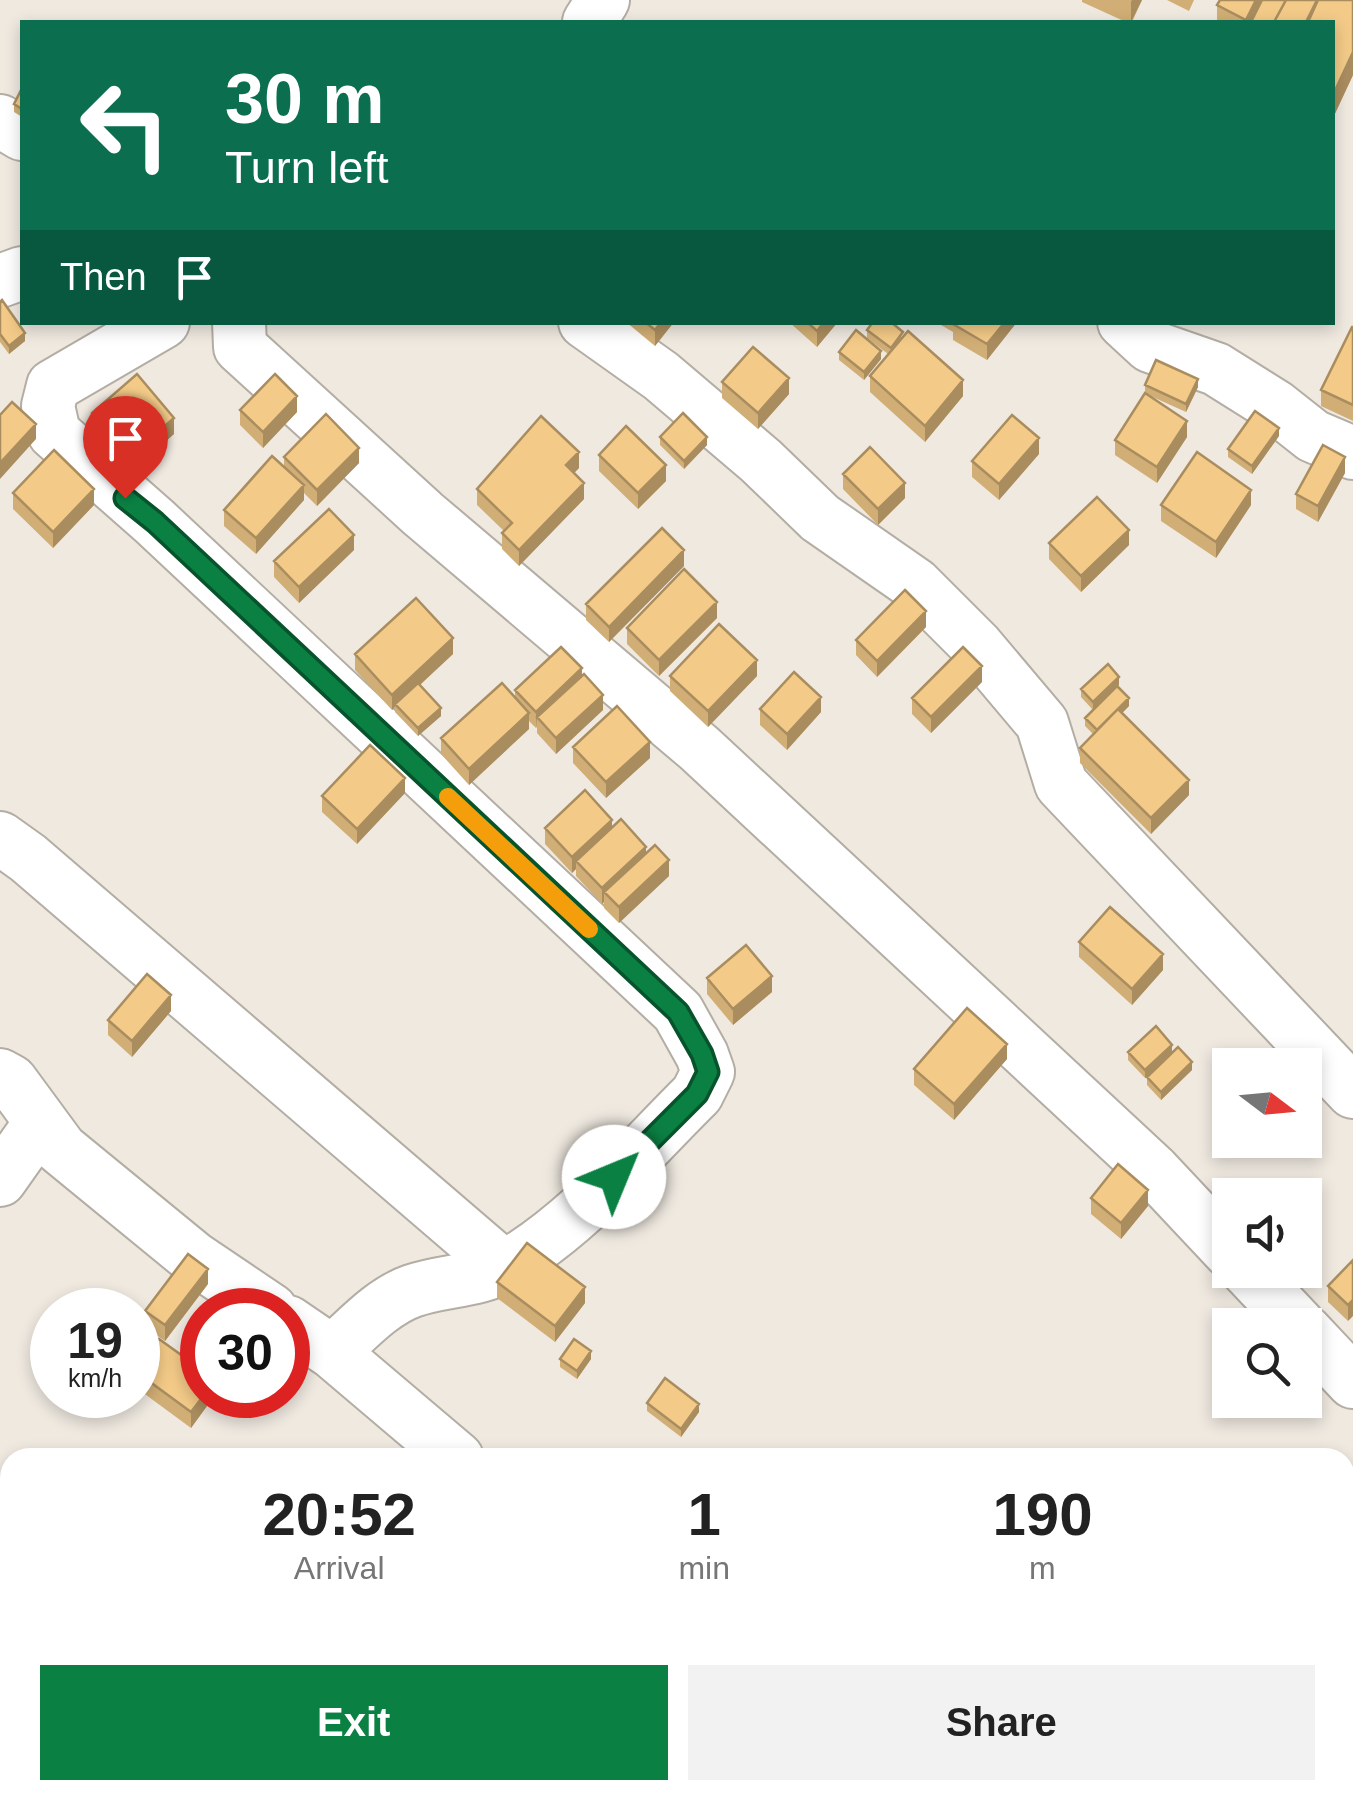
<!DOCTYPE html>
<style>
body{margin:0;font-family:Helvetica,sans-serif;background:#f2f2f2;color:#222;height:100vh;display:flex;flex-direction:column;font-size:38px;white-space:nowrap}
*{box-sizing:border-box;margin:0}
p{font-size:32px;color:#767676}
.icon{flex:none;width:55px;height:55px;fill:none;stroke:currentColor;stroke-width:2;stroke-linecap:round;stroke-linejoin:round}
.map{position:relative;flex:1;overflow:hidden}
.sheet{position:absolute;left:0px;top:1448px;width:1355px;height:352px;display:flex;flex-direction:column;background:#fff;border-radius:30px 30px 0 0;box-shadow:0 5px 15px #0003}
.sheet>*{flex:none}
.hud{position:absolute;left:20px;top:20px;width:1315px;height:305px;border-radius:0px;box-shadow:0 5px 15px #0003;background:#0b6e4f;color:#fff;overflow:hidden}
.needle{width:65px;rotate:106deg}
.fabs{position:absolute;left:1212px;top:1048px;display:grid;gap:20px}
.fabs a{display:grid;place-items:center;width:110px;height:110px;border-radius:0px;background:#fff;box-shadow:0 5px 15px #0003;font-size:50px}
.speed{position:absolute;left:30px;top:1288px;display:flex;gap:20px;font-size:50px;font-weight:700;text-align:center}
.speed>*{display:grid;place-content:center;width:130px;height:130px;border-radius:50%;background:#fff;box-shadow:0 5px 15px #0003;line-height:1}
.speed small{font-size:25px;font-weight:400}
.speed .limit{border:15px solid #d22;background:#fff;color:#111}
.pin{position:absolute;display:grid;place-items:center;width:85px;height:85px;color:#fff;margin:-102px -42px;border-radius:50% 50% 50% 0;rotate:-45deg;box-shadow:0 0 10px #0007}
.pin .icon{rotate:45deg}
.me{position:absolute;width:110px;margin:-55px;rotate:45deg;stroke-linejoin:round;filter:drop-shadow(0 0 8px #0008)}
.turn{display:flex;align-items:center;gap:35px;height:210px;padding:0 40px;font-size:45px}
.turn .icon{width:130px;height:130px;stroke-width:2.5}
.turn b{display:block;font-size:70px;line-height:85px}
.then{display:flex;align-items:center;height:95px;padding:0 40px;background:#0003;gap:20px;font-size:38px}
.eta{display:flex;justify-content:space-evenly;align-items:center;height:170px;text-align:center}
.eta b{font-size:60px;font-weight:800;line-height:70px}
.cta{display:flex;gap:20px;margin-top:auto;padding:20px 40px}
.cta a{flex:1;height:115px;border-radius:0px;background:#0b8043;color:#fff;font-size:40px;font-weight:800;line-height:115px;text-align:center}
.cta a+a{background:#f2f2f2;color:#222}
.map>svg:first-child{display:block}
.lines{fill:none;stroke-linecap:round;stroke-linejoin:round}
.minor-casing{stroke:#b3ada4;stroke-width:56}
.minor{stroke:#fff;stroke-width:52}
.wall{fill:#d1ae75}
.shaded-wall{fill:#aa8d5f}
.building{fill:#f3ca88;stroke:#aa8d5f;stroke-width:2.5}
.route-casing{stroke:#07532c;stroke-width:25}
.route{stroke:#0b8043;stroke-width:18}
.slow{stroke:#f59e0b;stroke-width:18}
</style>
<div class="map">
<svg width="1353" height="1798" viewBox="0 0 1353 1798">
<rect width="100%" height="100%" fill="#efe9e0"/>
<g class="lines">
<g class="minor-casing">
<path id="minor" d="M 589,22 L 603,0
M 0,121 L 22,134
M 0,281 L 22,273
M 163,322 L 53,386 L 48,406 L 54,433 L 155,522 L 678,1012 L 702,1055 L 708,1072 L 697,1094 C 637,1153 581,1222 508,1265 C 478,1282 443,1280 412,1291 C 381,1302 356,1331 332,1352
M 239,322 L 240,347 L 423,514 L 699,748 L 1153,1170 L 1230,1252
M 585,322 L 661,376 L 761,461 L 820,518 L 915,584 L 977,646 L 1042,723 L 1061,784 L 1353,1092
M 1124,322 L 1150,346 L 1216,369 L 1275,406 L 1313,436 L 1353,453
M 0,838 L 28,858 L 504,1267
M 0,1075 L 11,1081 L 61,1149 L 194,1258 L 271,1310
M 0,1180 L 41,1122
M 1247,1270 L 1299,1325
M 288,1322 L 332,1352 L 457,1458
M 1305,1331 L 1353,1382
M 1063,1790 L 1075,1798"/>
</g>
<use href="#minor" class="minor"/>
</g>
<path class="wall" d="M 1082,0 L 1142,0 L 1132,22 L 1126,22 L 1082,2 Z
M 1167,0 L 1194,0 L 1189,11 Z
M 1353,0 L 1353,75 L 1332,120 L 1332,22 L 1220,22 L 1217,21 L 1217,5 Z
M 22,88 L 22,117 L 14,112 L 14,104 Z
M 0,302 L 25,341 L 9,354 L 0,342 Z
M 626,322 L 674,322 L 655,346 Z
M 789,322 L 837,322 L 837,323 L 817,347 Z
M 941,322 L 1017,322 L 987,360 L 953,340 L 953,332 L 941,325 Z
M 1353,327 L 1353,421 L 1321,406 L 1321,390 Z
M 867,330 L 903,337 L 963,396 L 925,442 L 870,392 L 870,376 L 888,354 L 867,338 Z
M 839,352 L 881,359 L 864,380 L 839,360 Z
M 722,382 L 789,394 L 758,429 L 722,398 Z
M 1145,385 L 1198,387 L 1186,412 L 1146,394 L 1187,437 L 1157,483 L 1115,455 L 1115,440 L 1145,394 Z
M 240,410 L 297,412 L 263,448 L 240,425 Z
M 92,413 L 174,434 L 130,472 L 92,429 Z
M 1279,436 L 1252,474 L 1228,457 L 1228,449 Z
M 660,437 L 707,445 L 684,469 L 660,445 Z
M 1039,454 L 999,500 L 972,477 L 972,461 Z
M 599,455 L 666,481 L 638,509 L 599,471 Z
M 284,457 L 359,463 L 317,506 L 304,493 L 304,500 L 256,554 L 224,526 L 224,510 L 284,467 Z
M 579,468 L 574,473 L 584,499 L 519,566 L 502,549 L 502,533 L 504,531 L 477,505 L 477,489 Z
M 1345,473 L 1318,522 L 1296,509 L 1296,494 Z
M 843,474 L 905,498 L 878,525 L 843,489 Z
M 13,493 L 94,505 L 53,548 L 13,509 Z
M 1161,505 L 1251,505 L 1216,558 L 1161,521 Z
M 1049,543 L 1129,545 L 1081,592 L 1049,559 Z
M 354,550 L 299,603 L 274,577 L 274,561 Z
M 684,566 L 609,642 L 586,620 L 586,604 Z
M 717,618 L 659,676 L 627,644 L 627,628 Z
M 926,627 L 877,677 L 856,655 L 856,640 Z
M 355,654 L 453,654 L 420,685 L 441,716 L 418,736 L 395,712 L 395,707 L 392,710 L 355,670 Z
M 582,676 L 603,710 L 556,754 L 537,733 L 537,727 L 536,728 L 529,721 L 529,729 L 469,785 L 441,754 L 441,738 L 515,698 L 515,690 Z
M 670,676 L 757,676 L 708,727 L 670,691 Z
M 982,682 L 931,733 L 912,714 L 912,698 Z
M 1119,685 L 1118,686 L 1129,706 L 1122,713 L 1189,795 L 1151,834 L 1080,763 L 1080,748 L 1093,734 L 1085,726 L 1085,718 L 1093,710 L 1081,697 L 1081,689 Z
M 760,709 L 821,712 L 787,750 L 760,725 Z
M 573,747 L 650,758 L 606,798 L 573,763 Z
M 405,793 L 357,844 L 322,812 L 322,796 Z
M 612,827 L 646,853 L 669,876 L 619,923 L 604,908 L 604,902 L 602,904 L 576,876 L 576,869 L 572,873 L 545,844 L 545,828 Z
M 1079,942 L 1163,970 L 1132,1005 L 1079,957 Z
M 707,978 L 772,992 L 733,1025 L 707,994 Z
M 171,1011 L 132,1057 L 108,1035 L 108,1020 Z
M 1128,1052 L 1172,1052 L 1192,1070 L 1161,1100 L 1147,1085 L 1147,1077 L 1161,1063 L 1145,1078 L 1128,1060 Z
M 1007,1059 L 954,1120 L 914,1085 L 914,1069 Z
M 1091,1198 L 1148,1206 L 1121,1239 L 1091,1214 Z
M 1353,1260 L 1348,1321 L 1328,1302 L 1328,1286 Z
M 497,1282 L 585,1303 L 555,1342 L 497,1298 Z
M 208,1284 L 165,1341 L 145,1327 L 145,1311 Z
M 560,1359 L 591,1359 L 577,1379 L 560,1367 Z
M 138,1368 L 215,1395 L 191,1428 L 138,1389 Z
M 647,1403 L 699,1412 L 681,1437 L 647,1411 Z"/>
<path class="shaded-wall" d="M 1132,0 L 1142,0 L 1131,22 L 1131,2 Z
M 1256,0 L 1264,0 L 1253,22 L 1246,22 Z
M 1353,52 L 1353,75 L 1332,120 L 1332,97 Z
M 661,322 L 674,322 L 655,346 L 655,330 Z
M 824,322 L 837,323 L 817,347 L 817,331 Z
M 1005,322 L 1017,322 L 987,360 L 987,344 Z
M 25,333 L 25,341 L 9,354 L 9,346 Z
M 881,351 L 881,359 L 864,380 L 864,372 Z
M 789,378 L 789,394 L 758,429 L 758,413 Z
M 1198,379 L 1198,387 L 1186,412 L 1186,404 Z
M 963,380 L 963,396 L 925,442 L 925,426 Z
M 297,396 L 297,412 L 263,448 L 263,432 Z
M 174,418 L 174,434 L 130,472 L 130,456 Z
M 1187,421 L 1187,437 L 1157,483 L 1157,467 Z
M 36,424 L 36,439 L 0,479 L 0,463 Z
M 1279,428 L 1279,436 L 1252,474 L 1252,466 Z
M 707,437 L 707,445 L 684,469 L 684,461 Z
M 1039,438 L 1039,454 L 999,500 L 999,484 Z
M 359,448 L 359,463 L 317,506 L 317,490 Z
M 579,452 L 579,468 L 566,481 L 566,465 Z
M 1345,457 L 1345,473 L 1318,522 L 1318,506 Z
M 666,465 L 666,481 L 638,509 L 638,493 Z
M 584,483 L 584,499 L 519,566 L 519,550 Z
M 905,483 L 905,498 L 878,525 L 878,509 Z
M 304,485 L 304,500 L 256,554 L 256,538 Z
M 94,489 L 94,505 L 53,548 L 53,532 Z
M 1251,490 L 1251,505 L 1216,558 L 1216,542 Z
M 1129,530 L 1129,545 L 1081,592 L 1081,576 Z
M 354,535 L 354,550 L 299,603 L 299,587 Z
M 684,550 L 684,566 L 609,642 L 609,627 Z
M 717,602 L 717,618 L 659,676 L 659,660 Z
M 926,611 L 926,627 L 877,677 L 877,661 Z
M 453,638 L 453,654 L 397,706 L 395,704 L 395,707 L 392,710 L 392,695 Z
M 757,660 L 757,676 L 708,727 L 708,711 Z
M 982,666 L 982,682 L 931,733 L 931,717 Z
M 582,668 L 582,684 L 537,717 L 536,728 L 536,712 Z
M 1119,677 L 1119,685 L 1093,710 L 1093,702 Z
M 603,695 L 603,710 L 556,754 L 556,738 Z
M 821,697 L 821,712 L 787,750 L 787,734 Z
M 1129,698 L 1129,706 L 1097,739 L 1097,731 Z
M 441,708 L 441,716 L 418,736 L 418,728 Z
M 529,713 L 529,729 L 469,785 L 469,769 Z
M 650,742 L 650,758 L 606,798 L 606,782 Z
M 405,778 L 405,793 L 357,844 L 357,829 Z
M 1189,780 L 1189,795 L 1151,834 L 1151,818 Z
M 612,820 L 612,835 L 576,861 L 576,869 L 572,873 L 572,857 Z
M 646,847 L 646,863 L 604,892 L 604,902 L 602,904 L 602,888 Z
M 669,860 L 669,876 L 619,923 L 619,907 Z
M 1163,954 L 1163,970 L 1132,1005 L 1132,989 Z
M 772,976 L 772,992 L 733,1025 L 733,1009 Z
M 171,995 L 171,1011 L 132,1057 L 132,1041 Z
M 1007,1044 L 1007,1059 L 954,1120 L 954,1104 Z
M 1172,1045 L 1172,1053 L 1145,1078 L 1145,1070 Z
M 1192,1062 L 1192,1070 L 1161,1100 L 1161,1092 Z
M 1148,1190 L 1148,1206 L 1121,1239 L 1121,1223 Z
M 208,1269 L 208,1284 L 165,1341 L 165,1325 Z
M 585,1287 L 585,1303 L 555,1342 L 555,1326 Z
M 1353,1300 L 1353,1316 L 1348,1321 L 1348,1305 Z
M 591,1351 L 591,1359 L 577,1379 L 577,1371 Z
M 204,1395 L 215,1395 L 191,1428 L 191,1412 Z
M 699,1404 L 699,1412 L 681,1437 L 681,1429 Z"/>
<path class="building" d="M 1220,0 L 1256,0 L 1246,20 L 1217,5 Z
M 1262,0 L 1286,0 L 1274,22 L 1251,22 Z
M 1286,0 L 1317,0 L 1306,22 L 1274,22 Z
M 1318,0 L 1353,0 L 1353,52 L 1332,97 L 1332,22 L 1308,22 Z
M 22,88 L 22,109 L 14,104 Z
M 2,300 L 25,333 L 9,346 L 0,334 L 0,302 Z
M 645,322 L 661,322 L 655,330 Z
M 807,322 L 824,322 L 817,331 Z
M 873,322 L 891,322 L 903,332 L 891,348 L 867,330 Z
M 954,322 L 1005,322 L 987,344 L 953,324 Z
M 1352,327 L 1353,327 L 1353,405 L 1321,390 Z
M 856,330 L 881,351 L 864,372 L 839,352 Z
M 908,331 L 963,380 L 925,426 L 870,376 Z
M 753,347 L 789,378 L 758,413 L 722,382 Z
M 1156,360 L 1198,379 L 1186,404 L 1145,385 Z
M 137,374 L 174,418 L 130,456 L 92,413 Z
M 275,374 L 297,396 L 263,432 L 240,410 Z
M 1145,393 L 1187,421 L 1157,467 L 1115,440 Z
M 12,402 L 36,424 L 0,463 L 0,415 Z
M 1255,411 L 1279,428 L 1252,466 L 1228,449 Z
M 683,413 L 707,437 L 684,461 L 660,437 Z
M 326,414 L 359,448 L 317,490 L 284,457 Z
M 1012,415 L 1039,438 L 999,484 L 972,461 Z
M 541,416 L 579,452 L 566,465 L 584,483 L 519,550 L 502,533 L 512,523 L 477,489 Z
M 626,426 L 666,465 L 638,493 L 599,455 Z
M 1323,445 L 1345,457 L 1318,506 L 1296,494 Z
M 870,447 L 905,483 L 878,509 L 843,474 Z
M 54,450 L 94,489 L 53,532 L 13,493 Z
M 1197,452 L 1251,490 L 1216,542 L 1161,505 Z
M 272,456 L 304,485 L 256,538 L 224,510 Z
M 1097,497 L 1129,530 L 1081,576 L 1049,543 Z
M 329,509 L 354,535 L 299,587 L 274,561 Z
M 662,528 L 684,550 L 609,627 L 586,604 Z
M 684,569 L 717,602 L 659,660 L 627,628 Z
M 905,590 L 926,611 L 877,661 L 856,640 Z
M 416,598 L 453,638 L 392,695 L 355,654 Z
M 719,624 L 757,660 L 708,711 L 670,676 Z
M 561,647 L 582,668 L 536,712 L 515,690 Z
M 963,647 L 982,666 L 931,717 L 912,698 Z
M 1108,664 L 1119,677 L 1093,702 L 1081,689 Z
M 794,672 L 821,697 L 787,734 L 760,709 Z
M 584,674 L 603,695 L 556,738 L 537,717 Z
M 418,683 L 441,708 L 418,728 L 395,704 Z
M 502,683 L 529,713 L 469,769 L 441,738 Z
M 1117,686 L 1129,698 L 1097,730 L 1085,718 Z
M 617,706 L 650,742 L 606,782 L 573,747 Z
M 1118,709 L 1189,780 L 1151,818 L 1080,748 Z
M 370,745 L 405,778 L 357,829 L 322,796 Z
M 585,790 L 612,820 L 572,857 L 545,828 Z
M 621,819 L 646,847 L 602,888 L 576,861 Z
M 655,845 L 669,860 L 619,907 L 604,892 Z
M 1110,907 L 1163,954 L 1132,989 L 1079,942 Z
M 746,945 L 772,976 L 733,1009 L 707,978 Z
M 147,974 L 171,995 L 132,1041 L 108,1020 Z
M 967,1008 L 1007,1044 L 954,1104 L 914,1069 Z
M 1156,1026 L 1172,1045 L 1145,1070 L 1128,1052 Z
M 1178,1047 L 1192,1062 L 1161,1092 L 1147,1077 Z
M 1118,1164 L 1148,1190 L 1121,1223 L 1091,1198 Z
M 527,1243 L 585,1287 L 555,1326 L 497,1282 Z
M 188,1254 L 208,1269 L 165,1325 L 145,1311 Z
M 1353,1260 L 1353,1300 L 1348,1305 L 1328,1286 Z
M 159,1339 L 202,1370 L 202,1395 L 204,1395 L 191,1412 L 138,1373 L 138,1368 Z
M 574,1339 L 591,1351 L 577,1371 L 560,1359 Z
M 665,1378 L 699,1404 L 681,1429 L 647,1403 Z
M 1212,1790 L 1255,1790 L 1261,1794 L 1259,1798 L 1207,1798 Z"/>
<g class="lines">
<g class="route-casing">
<path id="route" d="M 125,498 L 155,522 L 678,1012 L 702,1054 L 708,1072 L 697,1094 L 614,1177"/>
</g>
<use href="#route" class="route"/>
<path class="slow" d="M 448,797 L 589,929"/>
</g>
</svg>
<div class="fabs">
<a><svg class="needle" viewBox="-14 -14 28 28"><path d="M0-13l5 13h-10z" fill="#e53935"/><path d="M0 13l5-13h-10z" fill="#767676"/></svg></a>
<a><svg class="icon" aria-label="sound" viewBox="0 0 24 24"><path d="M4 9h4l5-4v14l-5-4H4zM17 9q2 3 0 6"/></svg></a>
<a><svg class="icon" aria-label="search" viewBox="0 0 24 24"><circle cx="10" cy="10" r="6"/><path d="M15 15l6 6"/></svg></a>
</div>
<div class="speed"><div>19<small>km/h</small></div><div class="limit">30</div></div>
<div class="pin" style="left:125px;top:498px;background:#d93025"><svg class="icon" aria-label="arrive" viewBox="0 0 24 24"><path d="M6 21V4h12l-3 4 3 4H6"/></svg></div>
<svg class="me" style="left:614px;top:1177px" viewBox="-20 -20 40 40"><circle r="19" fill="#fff"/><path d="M0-13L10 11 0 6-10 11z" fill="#0b8043"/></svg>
<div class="hud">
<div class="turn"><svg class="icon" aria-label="left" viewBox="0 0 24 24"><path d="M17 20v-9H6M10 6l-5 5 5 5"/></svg><div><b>30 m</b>Turn left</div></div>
<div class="then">Then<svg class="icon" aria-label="arrive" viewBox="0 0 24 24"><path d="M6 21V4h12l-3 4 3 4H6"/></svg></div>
</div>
<section class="sheet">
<div class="eta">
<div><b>20:52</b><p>Arrival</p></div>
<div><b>1</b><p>min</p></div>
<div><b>190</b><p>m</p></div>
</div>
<div class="cta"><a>Exit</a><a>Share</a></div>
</section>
</div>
